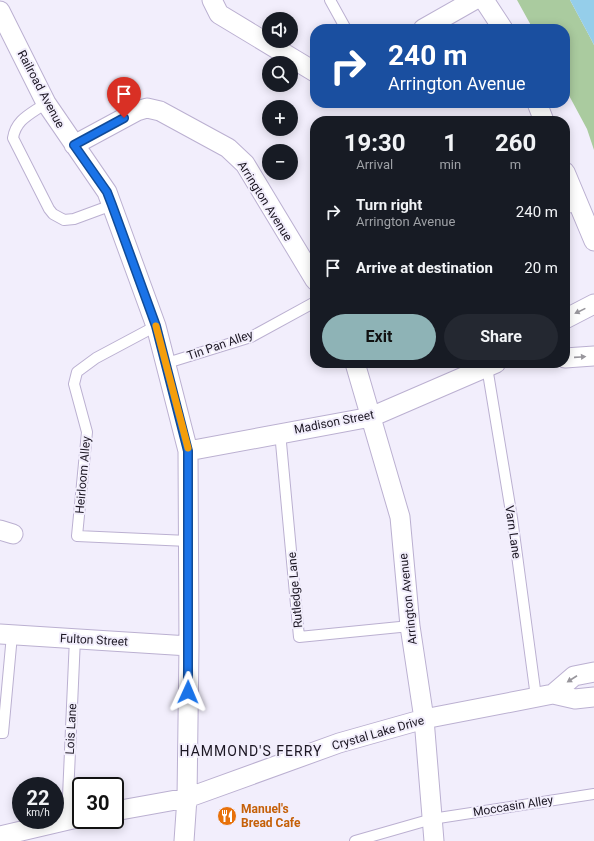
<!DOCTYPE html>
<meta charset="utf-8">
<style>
body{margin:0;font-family:Roboto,sans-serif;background:#242831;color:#f1f3f6;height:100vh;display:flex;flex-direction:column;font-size:15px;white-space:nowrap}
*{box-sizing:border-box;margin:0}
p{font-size:13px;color:#9ea1a6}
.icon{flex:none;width:22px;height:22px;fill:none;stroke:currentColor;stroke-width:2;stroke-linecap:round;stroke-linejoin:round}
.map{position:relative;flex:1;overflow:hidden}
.side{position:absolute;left:310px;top:116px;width:260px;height:252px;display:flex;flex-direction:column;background:#171b24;border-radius:16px;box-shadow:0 2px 10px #0003}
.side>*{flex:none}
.top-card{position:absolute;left:310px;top:24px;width:260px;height:84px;border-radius:16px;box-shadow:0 2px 10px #0003;background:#1a4fa0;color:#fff;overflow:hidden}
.controls{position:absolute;left:262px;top:12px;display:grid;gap:8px}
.controls a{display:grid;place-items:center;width:36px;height:36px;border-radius:50%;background:#171b24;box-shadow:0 2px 10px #0003;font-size:20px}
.speed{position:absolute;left:12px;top:777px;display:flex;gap:8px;font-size:20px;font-weight:700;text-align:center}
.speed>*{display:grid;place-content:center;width:52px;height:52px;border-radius:50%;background:#171b24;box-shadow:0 2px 10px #0003;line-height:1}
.speed small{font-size:10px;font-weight:400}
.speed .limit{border:2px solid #111;border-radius:6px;background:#fff;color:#111}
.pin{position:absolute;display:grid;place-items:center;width:34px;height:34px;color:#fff;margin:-41px -17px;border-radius:50% 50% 50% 0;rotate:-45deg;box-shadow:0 0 4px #0007}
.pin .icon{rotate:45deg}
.me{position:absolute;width:44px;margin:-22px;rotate:1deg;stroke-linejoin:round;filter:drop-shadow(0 0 3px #0008)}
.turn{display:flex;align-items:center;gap:14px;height:84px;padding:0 12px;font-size:18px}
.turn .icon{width:52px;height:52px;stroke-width:2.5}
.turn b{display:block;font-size:28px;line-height:34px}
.eta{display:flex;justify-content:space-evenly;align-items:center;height:68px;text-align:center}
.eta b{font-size:24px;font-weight:700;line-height:28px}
.action{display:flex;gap:8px;margin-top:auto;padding:8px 12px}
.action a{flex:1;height:46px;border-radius:24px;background:#8eb3b6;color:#111;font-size:16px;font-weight:700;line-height:46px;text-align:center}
.action a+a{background:#242831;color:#f1f3f6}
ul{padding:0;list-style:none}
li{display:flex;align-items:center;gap:12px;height:56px;padding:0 12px}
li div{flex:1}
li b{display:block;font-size:15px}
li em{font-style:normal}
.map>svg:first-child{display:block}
.green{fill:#aacb9f}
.water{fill:#95ceea}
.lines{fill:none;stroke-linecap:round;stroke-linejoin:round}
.lane-casing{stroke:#bbb0d1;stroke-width:12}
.street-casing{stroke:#bbb0d1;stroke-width:21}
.lane{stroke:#fff;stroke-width:10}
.street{stroke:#fff;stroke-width:19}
.oneway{fill:#98969c}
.route-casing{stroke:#114b97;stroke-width:10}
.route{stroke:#1a73e8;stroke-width:7}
.slow{stroke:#f59e0b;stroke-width:7}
.labels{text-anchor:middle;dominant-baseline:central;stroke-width:4;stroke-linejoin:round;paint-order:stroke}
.street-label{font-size:12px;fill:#1b1622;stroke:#f2eefc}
.food-label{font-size:12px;font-weight:bold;fill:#c56008;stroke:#f2eefc;text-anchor:start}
.quarter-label{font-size:14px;letter-spacing:1px;fill:#1b1622;stroke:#f2eefc}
</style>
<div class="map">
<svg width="594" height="841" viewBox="0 0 594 841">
<rect width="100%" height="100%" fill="#f2eefc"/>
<path class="green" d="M 517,0 L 570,0 L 591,39 L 594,45 L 594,150 L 587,129 L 565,88 L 565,29 L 533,29 Z"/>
<path class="water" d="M 570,0 L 594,0 L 594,45 L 591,39 Z"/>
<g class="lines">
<g class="lane-casing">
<path id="lane" d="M 330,0 L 346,29
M 46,103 C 31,114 16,119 13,138 L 49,209 L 53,214 L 64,220 L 74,219 L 112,205
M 565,209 L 578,204
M 156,326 L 96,358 L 77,372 L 74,384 L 87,432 L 77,536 L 188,541
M 167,363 L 251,337 L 315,302
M 487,367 L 512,518 L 536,697
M 280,432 L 299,637 L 410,626
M 0,733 L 3,733 L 12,635
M 67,819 L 75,638
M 355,841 L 432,819 L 594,794"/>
</g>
<g class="street-casing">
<path id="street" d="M 212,0 L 219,14 L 315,72
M 484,0 L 503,29
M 0,11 L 46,103 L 107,192 L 156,326 L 188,451 L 189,646 L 187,798 L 184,841
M 423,29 L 474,0
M 537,103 L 544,121
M 74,145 L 137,111 L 147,108 L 160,111 L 228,148 L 245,164 L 315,280
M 565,172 L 594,241
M 565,319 L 594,304
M 565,358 L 594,356
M 355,363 L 400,517 L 410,626 L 424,719 L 434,841
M 188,451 L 371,417 L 496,363
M 0,530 L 13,534
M 0,634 L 189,646
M 553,694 L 574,676 L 594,672
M 115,811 L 187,798 L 339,743 L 424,719 L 553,694 L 575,699 L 594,697
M 0,836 L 81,817"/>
</g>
<use href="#lane" class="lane"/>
<use href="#street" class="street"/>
</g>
<defs><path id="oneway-solid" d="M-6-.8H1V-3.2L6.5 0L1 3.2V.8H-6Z"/></defs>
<g class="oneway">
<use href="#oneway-solid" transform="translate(580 311) rotate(154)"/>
<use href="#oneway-solid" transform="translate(580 357) rotate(-4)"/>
<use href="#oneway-solid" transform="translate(572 679) rotate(147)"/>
</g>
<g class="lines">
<g class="route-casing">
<path id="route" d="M 124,118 L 74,145 L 107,192 L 112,205 L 156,326 L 188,451 L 188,692"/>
</g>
<use href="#route" class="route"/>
<path class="slow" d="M 156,326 L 188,448"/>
</g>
<defs>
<g id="restaurant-disc" transform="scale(1)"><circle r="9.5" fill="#e8710a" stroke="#f2eefc"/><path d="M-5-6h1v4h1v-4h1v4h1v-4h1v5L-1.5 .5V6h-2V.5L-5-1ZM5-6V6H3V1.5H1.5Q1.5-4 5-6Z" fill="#fff"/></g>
</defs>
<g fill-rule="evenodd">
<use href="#restaurant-disc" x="227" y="816"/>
</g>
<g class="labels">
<g class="street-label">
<text transform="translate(41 89) rotate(62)">Railroad Avenue</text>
<text transform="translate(265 201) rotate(58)">Arrington Avenue</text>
<text transform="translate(220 345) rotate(-19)">Tin Pan Alley</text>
<text transform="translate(334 422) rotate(-11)">Madison Street</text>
<text transform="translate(83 475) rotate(-85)">Heirloom Alley</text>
<text transform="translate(513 532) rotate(82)">Varn Lane</text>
<text transform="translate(295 590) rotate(-95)">Rutledge Lane</text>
<text transform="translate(408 599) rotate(-96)">Arrington Avenue</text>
<text transform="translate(94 640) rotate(3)">Fulton Street</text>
<text transform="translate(71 729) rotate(-87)">Lois Lane</text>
<text transform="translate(378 733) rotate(-16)">Crystal Lake Drive</text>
<text transform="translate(513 806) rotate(-9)">Moccasin Alley</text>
</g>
<g class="food-label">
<text x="241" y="809">Manuel's<tspan x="241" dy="14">Bread Cafe</tspan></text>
</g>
<g class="quarter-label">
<text x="251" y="751">HAMMOND'S FERRY</text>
</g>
</g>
</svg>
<div class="controls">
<a><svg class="icon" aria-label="sound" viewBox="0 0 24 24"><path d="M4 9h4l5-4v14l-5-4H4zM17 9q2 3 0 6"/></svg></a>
<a><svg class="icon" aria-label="search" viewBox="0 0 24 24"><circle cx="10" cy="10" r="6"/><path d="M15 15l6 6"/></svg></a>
<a>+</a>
<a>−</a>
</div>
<div class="speed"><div>22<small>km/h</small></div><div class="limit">30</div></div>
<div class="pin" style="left:124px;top:118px;background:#d93025"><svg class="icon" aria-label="arrive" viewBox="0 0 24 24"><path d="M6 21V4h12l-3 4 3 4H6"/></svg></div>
<svg class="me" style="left:188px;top:692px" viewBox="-20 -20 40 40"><path d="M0-17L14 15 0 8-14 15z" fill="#1a73e8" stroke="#fff" stroke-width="4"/></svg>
<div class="top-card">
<div class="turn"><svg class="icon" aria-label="right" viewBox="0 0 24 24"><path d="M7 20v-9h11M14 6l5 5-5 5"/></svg><div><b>240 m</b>Arrington Avenue</div></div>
</div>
<section class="side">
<div class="eta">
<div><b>19:30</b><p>Arrival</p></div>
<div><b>1</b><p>min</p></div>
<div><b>260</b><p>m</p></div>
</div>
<ul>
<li><svg class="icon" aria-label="right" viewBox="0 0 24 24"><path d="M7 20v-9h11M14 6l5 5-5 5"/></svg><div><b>Turn right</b><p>Arrington Avenue</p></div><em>240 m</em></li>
<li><svg class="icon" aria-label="arrive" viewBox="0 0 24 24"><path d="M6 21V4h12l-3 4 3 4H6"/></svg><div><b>Arrive at destination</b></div><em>20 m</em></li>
</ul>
<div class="action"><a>Exit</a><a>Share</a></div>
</section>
</div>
